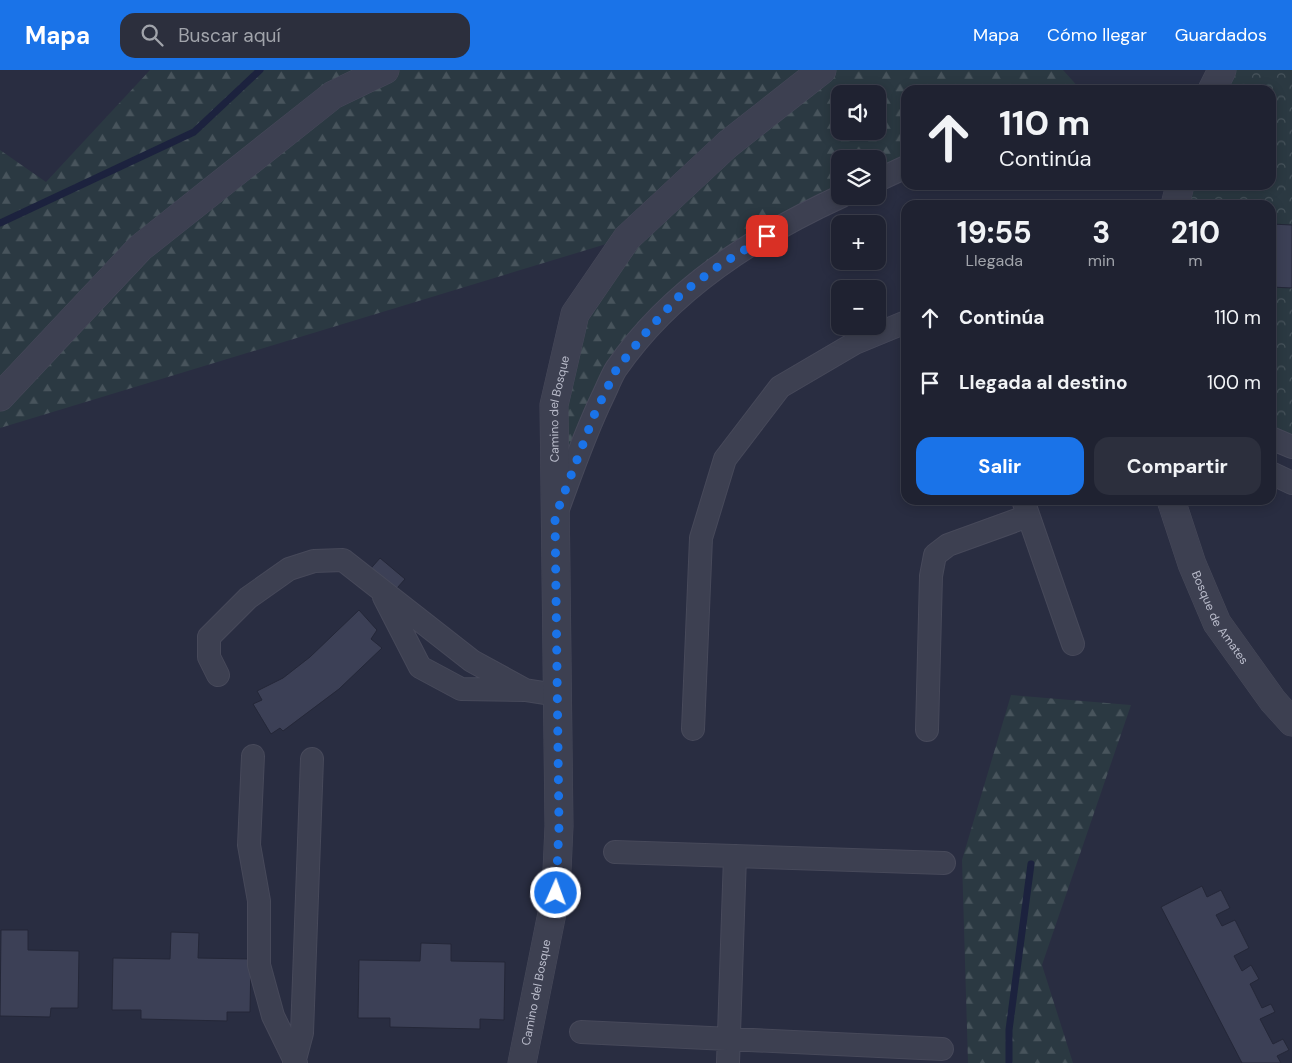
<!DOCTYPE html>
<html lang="es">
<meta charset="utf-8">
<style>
body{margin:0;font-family:"DM Sans",sans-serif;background:#2c2f3d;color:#f1f3f6;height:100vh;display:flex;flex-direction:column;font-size:19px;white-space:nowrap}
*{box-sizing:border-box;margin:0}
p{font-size:16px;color:#a1a4ab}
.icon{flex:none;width:28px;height:28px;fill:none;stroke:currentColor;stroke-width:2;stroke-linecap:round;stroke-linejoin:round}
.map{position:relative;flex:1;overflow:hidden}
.details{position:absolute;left:901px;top:130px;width:375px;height:305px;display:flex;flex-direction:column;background:#1f2231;border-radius:15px;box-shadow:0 2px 12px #0003,0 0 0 1px #3c3f4d}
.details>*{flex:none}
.guide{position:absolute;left:901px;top:15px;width:375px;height:105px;border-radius:15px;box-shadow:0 2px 12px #0003,0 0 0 1px #3c3f4d;background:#1f2231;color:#f1f3f6;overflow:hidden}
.controls{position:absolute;left:831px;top:15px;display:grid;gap:10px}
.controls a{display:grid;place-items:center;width:55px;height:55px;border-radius:10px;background:#1f2231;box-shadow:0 2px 12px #0003,0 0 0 1px #3c3f4d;font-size:25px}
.pin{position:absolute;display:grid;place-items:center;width:42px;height:42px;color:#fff;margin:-21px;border-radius:10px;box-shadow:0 2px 8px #0006}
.me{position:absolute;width:55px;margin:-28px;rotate:2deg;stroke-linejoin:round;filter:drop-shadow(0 0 4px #0008)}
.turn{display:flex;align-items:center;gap:18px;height:105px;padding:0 15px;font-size:22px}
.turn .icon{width:65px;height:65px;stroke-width:2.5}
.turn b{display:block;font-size:35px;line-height:42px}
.eta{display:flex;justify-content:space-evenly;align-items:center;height:85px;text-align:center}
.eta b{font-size:30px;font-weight:700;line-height:35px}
.action{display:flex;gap:10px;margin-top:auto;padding:10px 15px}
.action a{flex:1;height:58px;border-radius:15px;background:#1a73e8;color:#fff;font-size:20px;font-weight:700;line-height:58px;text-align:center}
.action a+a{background:#2c2f3d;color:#f1f3f6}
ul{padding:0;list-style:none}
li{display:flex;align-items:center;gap:15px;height:65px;padding:0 15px}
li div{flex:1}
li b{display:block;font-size:19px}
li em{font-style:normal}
header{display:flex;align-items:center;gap:30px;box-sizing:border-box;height:70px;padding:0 25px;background:#1a73e8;color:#fff}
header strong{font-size:24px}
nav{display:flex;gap:28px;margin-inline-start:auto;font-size:18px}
.search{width:350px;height:45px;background:#2c2f3d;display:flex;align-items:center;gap:12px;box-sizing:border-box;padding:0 18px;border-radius:15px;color:#a1a4ab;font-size:19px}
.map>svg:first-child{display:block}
.forest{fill:url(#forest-firs);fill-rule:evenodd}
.park{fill:url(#park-crowns)}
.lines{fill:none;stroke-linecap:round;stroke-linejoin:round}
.stream{stroke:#1c223e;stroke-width:7}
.building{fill:#3c4056;stroke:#242738}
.minor-casing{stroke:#47495a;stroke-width:24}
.tertiary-casing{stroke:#47495a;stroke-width:29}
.minor{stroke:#3d4051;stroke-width:22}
.tertiary{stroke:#3d4051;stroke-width:28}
.route{stroke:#1a73e8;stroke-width:9;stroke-dasharray:0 16.2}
.labels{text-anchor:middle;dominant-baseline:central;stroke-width:5;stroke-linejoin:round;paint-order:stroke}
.street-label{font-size:12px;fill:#babccb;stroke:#222536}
</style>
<header>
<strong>Mapa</strong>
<div class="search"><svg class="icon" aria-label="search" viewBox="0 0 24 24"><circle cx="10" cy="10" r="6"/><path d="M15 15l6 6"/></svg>Buscar aquí</div>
<nav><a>Mapa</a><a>Cómo llegar</a><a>Guardados</a></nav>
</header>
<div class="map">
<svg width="1292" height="993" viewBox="0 0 1292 993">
<defs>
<pattern id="forest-firs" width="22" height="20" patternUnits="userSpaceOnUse" patternTransform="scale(1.25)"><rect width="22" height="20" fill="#2b3942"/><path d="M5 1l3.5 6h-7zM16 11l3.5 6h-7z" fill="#48545c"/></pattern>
<pattern id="park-crowns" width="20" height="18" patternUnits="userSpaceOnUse" patternTransform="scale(1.25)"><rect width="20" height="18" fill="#2b3942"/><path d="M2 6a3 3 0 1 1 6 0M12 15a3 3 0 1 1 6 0" fill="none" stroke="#48545c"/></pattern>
</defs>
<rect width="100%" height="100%" fill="#292d41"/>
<path class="forest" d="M 150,0 L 1063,0 L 1081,20 L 906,20 L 906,97 L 878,110 L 878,89 L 840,89 L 840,126 L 720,195 L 616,300 L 555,447 L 575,244 L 626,168 L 0,358 L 0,80 L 46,112 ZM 840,24 L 878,24 L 878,61 L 840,61 Z
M 1011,625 L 1131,635 L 1042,895 L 1073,993 L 968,993 L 962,790 Z"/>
<path class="park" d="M 1222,0 L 1292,0 L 1292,377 L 1271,368 L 1271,135 L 1175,135 L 1180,115 L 1271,115 L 1271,20 L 1212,20 Z"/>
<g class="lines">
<path class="stream" d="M 0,153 L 194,62 L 260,0
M 1009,993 L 1009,960 L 1031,794"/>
</g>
<path class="building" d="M 1271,154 L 1292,155 L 1292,218 L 1271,217 Z
M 380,488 L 405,509 L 391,525 L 366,504 Z
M 359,540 L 377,560 L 371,569 L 382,578 L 339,619 L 283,661 L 280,658 L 271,664 L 253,634 L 262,630 L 257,621 L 283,608 L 310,587 Z
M 1202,816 L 1207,827 L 1221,820 L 1230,838 L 1216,845 L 1222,856 L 1235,850 L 1249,878 L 1234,886 L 1242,901 L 1251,895 L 1259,909 L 1250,914 L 1262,938 L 1271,934 L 1275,942 L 1260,949 L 1273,974 L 1283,969 L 1289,980 L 1277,986 L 1281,993 L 1242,993 L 1161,837 Z
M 1,860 L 28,860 L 28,880 L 79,881 L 78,938 L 51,938 L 50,947 L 0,946 Z
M 171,862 L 199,863 L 198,888 L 251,889 L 250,942 L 227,942 L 227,951 L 141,949 L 141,940 L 112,940 L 113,888 L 170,889 Z
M 421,873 L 451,874 L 451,891 L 505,892 L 504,950 L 480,949 L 480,959 L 390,957 L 390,948 L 358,948 L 359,890 L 420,891 Z"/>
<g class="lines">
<g class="minor-casing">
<path id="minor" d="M 878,110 L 906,97
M 1271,368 L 1292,377
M 1271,403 L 1292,413
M 1023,430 L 1073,574
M 558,439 C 572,401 585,363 603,326 C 607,318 611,307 616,299 C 671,219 755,166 842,126
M 384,527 L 420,597 L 461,619 L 525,620 L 557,625
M 218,605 L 209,587 L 209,567 L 248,528 L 289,499 L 314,491 L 343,490 L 472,591 L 525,620
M 693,659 L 701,468 L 725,389 L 780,317 L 855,273 L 906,252
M 927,660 L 931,506 L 935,485 L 948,475 L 1028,446
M 253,686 L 249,775 L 259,831 L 259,895 L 273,946 L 296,993
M 615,782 L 944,793
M 581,962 L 942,979
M 294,993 L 302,963 L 312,689
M 728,993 L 735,786"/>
</g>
<g class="tertiary-casing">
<g id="tertiary">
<path d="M 1212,20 L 1222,0"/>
<path d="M 1175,135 L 1180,115"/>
<path d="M 0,327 L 140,178 L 333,25 L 385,0"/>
<path id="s1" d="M 1171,430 L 1192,494 L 1217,553 L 1273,631 L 1292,652"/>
<path id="s2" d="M 522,993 L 556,823 L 559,756 L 554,335 L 575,244 L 627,168 L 728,74 L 822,0"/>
</g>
</g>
<use href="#minor" class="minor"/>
<use href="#tertiary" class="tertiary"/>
</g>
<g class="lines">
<path class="route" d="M 556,823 L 559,756 L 555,447 L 595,343 L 616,300 L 648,260 L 682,223 L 720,195 L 767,166"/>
</g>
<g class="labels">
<g class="street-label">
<text stroke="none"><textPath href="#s2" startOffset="658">Camino del Bosque</textPath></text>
<text stroke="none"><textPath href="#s1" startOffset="128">Bosque de Amates</textPath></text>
<text stroke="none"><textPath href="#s2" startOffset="72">Camino del Bosque</textPath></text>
</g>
</g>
</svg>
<div class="controls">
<a><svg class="icon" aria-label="sound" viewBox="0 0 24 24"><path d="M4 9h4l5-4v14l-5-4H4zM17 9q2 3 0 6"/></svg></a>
<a><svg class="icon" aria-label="layers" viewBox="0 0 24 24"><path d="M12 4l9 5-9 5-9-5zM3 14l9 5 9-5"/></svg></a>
<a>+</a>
<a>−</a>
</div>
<div class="pin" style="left:767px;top:166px;background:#d93025"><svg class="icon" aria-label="arrive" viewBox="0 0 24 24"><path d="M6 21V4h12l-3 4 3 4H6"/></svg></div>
<svg class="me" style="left:556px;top:823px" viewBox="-20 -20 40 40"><circle r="17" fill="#1a73e8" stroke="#fff" stroke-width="3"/><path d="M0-11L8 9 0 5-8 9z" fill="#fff"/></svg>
<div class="guide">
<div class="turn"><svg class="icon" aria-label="ahead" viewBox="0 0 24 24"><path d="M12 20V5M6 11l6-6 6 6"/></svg><div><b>110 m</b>Continúa</div></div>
</div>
<section class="details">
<div class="eta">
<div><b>19:55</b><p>Llegada</p></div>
<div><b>3</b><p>min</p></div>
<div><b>210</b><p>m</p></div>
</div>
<ul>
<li><svg class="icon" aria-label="ahead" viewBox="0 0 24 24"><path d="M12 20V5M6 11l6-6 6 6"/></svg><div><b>Continúa</b></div><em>110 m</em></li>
<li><svg class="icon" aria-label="arrive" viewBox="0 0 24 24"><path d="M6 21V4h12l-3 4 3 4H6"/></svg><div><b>Llegada al destino</b></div><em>100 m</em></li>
</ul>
<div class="action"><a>Salir</a><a>Compartir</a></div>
</section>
</div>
